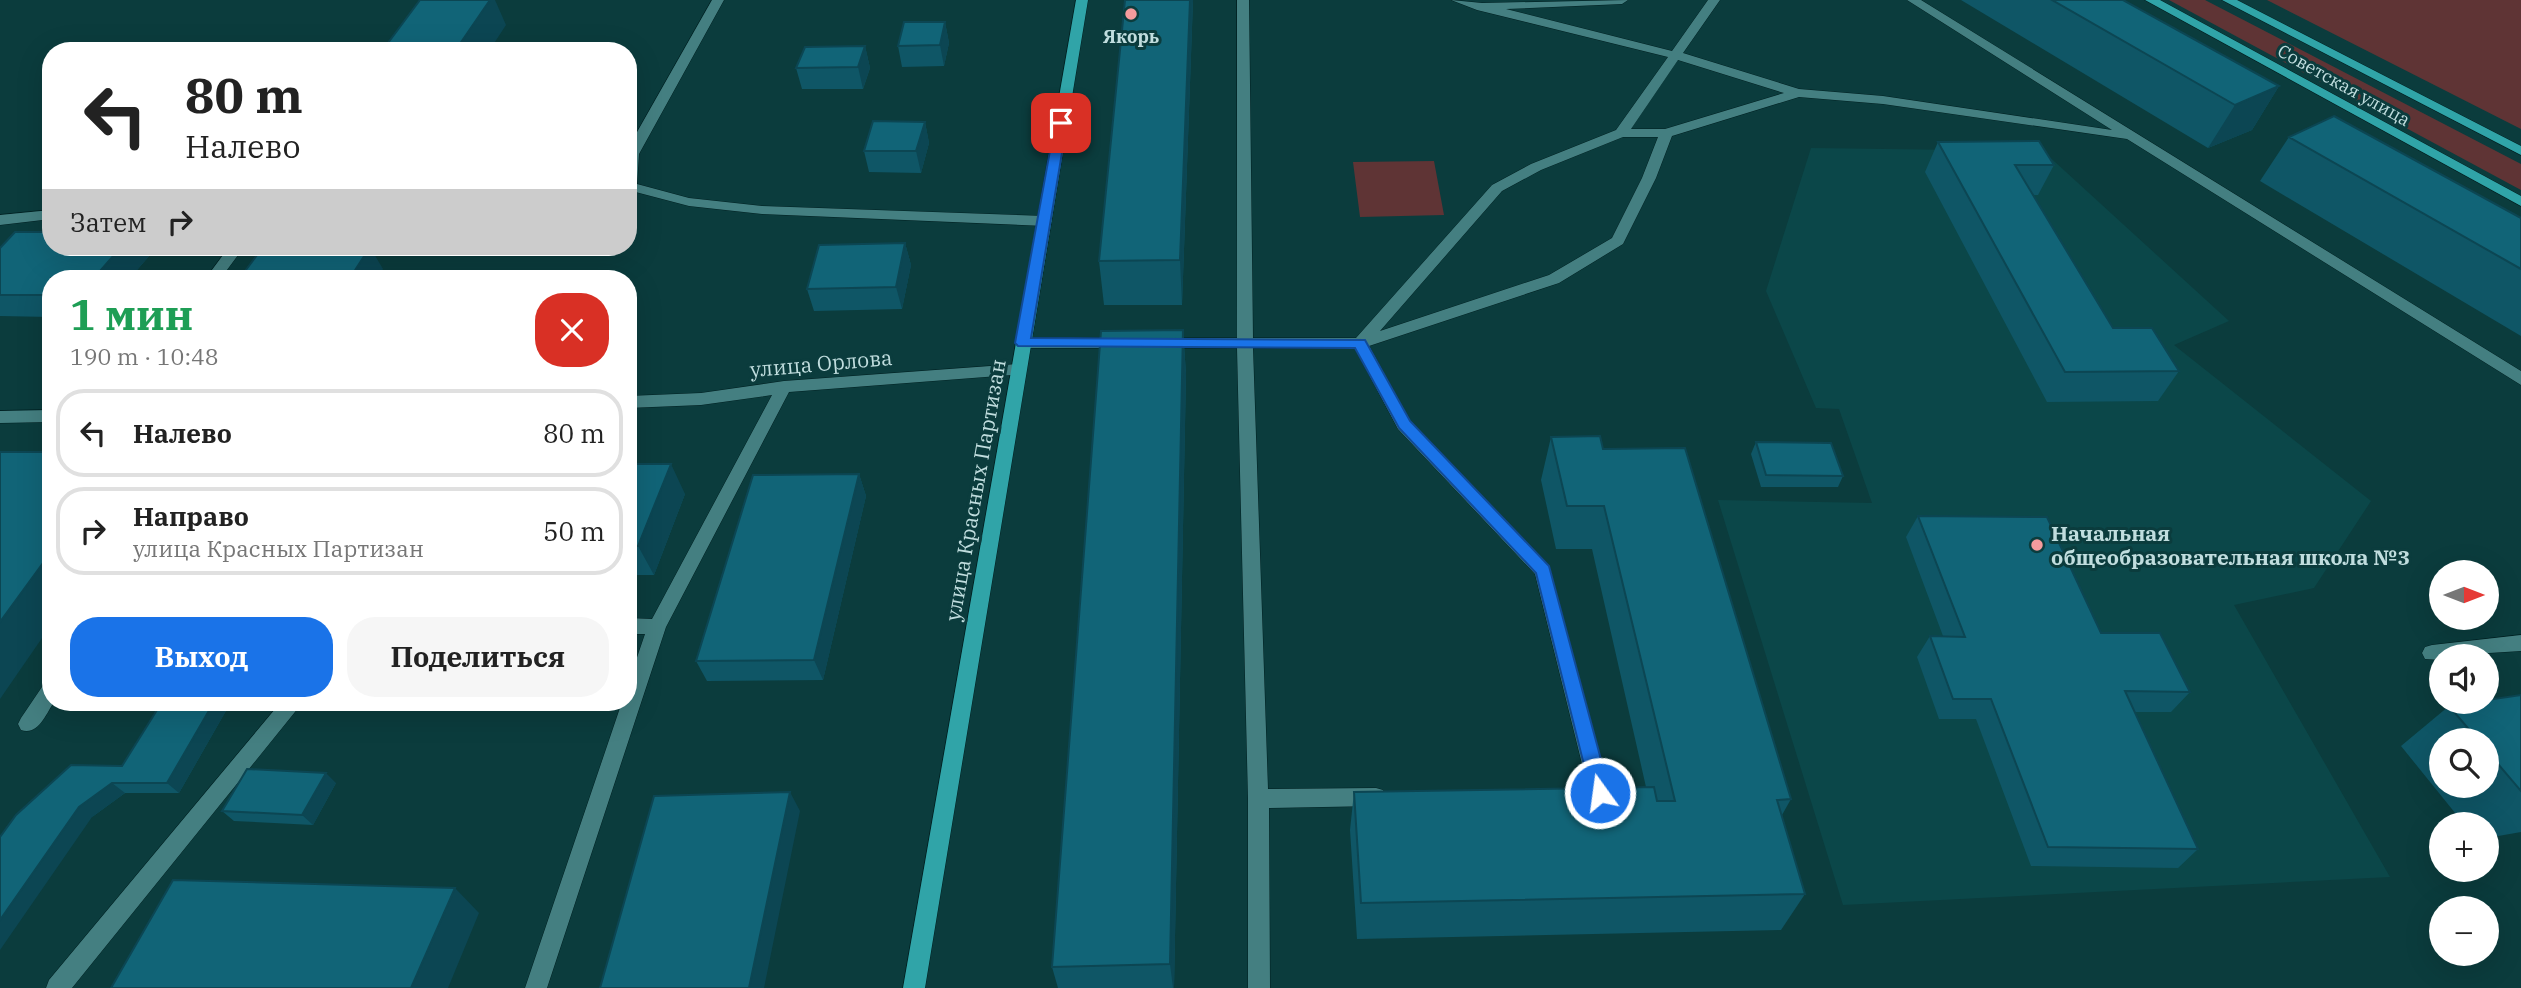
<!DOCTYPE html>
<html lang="ru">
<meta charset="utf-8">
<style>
body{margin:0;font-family:"IBM Plex Serif",serif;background:#f6f6f6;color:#222;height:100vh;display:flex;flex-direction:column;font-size:26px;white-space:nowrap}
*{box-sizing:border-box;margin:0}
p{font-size:23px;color:#767676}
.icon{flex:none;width:38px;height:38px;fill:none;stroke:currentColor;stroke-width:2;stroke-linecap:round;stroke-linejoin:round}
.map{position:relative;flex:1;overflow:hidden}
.sheet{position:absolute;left:42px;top:270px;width:595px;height:441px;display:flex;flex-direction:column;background:#fff;border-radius:28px;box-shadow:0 7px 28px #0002}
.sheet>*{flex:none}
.guide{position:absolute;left:42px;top:42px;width:595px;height:214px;border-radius:28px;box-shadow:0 7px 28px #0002;background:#fff;color:#222;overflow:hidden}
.needle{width:46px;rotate:90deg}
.fabs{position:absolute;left:2429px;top:560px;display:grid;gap:14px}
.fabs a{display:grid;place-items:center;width:70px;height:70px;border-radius:50%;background:#fff;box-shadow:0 7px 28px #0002;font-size:35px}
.pin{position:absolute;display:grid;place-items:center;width:60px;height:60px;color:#fff;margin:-30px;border-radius:14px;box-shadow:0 4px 10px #0006}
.me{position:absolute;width:77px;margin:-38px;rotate:346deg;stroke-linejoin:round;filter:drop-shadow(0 0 5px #0008)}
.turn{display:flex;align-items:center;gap:24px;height:147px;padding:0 28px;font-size:32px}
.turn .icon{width:91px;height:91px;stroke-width:2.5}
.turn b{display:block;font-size:49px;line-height:60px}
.then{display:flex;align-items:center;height:66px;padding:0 28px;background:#0003;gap:14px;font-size:26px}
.round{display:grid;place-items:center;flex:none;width:74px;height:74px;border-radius:28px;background:#f6f6f6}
.head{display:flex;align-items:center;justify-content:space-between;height:119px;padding:0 28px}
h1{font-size:42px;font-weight:700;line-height:52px;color:#1e9e55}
.primary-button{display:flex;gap:14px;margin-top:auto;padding:14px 28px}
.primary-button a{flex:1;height:80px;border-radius:28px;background:#1a73e8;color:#fff;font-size:28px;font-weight:700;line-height:80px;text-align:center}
.primary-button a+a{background:#f6f6f6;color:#222}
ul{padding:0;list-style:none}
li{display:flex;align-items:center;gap:21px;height:88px;margin:0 14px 10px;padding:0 14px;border:4px solid #e0e0e0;border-radius:28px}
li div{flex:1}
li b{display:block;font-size:26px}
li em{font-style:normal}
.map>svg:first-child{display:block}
.built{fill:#0b4749}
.green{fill:#5f3435}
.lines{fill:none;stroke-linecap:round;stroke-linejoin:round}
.minor-casing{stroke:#012122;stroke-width:1}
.major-casing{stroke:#012122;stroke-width:1}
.minor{fill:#447f81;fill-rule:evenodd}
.major{fill:#30a4a8;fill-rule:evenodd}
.wall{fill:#0f5666;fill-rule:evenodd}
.shaded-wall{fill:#0c4653}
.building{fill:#116477;stroke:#0c4653;stroke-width:2}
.route{fill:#1a73e8;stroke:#114b97;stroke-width:2}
.poi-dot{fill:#f59b9d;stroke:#0b3c3d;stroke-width:2.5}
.labels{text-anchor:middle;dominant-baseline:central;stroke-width:6;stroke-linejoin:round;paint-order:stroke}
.far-poi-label{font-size:18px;font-weight:bold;fill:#c0ddde;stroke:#0b3c3d}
.far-street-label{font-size:18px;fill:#c0ddde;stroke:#0b3c3d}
.street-label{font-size:21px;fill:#c0ddde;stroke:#0b3c3d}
.poi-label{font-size:21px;font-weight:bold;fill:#c0ddde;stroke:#0b3c3d;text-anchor:start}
</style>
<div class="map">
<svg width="2521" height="988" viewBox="0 0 2521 988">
<rect width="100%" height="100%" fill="#0b3c3d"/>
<path class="built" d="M 1811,148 L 2043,151 L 2229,321 L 2174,345 L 2371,501 L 2314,588 L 2234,605 L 2390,877 L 1843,905 L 1718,500 L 1872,503 L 1839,409 L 1816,408 L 1766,291 Z"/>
<path class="green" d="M 2169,0 L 2205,0 L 2521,164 L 2521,190 Z
M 2267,0 L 2521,0 L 2521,129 Z
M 1434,161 L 1444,215 L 1360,217 L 1353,162 Z"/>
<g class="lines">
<g class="minor-casing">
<path id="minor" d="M 712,0 L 724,0 L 639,154 L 637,184 L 689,198 L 762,206 L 1045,216 L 1052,221 L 1045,226 L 762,214 L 689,206 L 628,190 L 628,148 Z
M 1237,0 L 1249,0 L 1253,338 L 1356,338 L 1492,185 L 1531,164 L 1616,130 L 1668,57 L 1477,10 L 1451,0 L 1482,3 L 1628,0 L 1622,4 L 1506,9 L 1672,51 L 1708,0 L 1720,0 L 1683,53 L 1799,89 L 1883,96 L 2112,130 L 1907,0 L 1921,0 L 2521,371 L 2521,385 L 2127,139 L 1883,104 L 1799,97 L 1672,136 L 1656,178 L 1623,244 L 1559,283 L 1369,346 L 1410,421 L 1549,566 L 1610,793 L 1607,800 L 1583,803 L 1576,801 L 1573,794 L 1576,787 L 1587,784 L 1535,574 L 1398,429 L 1355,348 L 1253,348 L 1268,789 L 1376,788 L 1383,790 L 1386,797 L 1383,804 L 1376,806 L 1269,808 L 1270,988 L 1248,988 L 1248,799 L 1237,348 L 1163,348 L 1155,343 L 1163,338 L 1237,338 ZM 1678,60 L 1784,93 L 1665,129 L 1631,129 ZM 1623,137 L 1658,137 L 1642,178 L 1612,238 L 1549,275 L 1380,331 L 1502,191 L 1541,170 Z
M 51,210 L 51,219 L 0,225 L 0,215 Z
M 229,247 L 244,247 L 221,278 L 206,278 Z
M 1023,338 L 1124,338 L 1132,343 L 1124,348 L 1023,348 L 1015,343 Z
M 1018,364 L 1024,366 L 1026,370 L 1024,374 L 789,392 L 666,627 L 547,988 L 525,988 L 622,702 L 628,702 L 628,684 L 645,634 L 628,634 L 628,618 L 652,619 L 772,395 L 701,405 L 628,408 L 628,396 L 701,393 L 784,381 Z
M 51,410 L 51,422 L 0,423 L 0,411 Z
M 2521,635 L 2521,651 L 2441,656 L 2441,660 L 2425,659 L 2422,653 L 2425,647 L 2432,645 Z
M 51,682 L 51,702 L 54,702 C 46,714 38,736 21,730 L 18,724 L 21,718 L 44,684 Z
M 281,702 L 303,702 L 72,988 L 46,988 L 49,980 Z"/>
</g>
<g class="major-casing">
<path id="major" d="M 1076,0 L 1088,0 L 925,988 L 903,988 Z
M 2145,0 L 2160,0 L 2521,196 L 2521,206 Z
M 2222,0 L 2237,0 L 2521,146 L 2521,155 Z"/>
</g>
<use href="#minor" class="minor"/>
<use href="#major" class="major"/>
</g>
<path class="wall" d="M 1193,0 L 1182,305 L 1104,305 L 1099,261 Z
M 1961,0 L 2123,0 L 2279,86 L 2252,130 L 2208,148 Z
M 945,22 L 949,43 L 944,66 L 902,67 L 898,46 Z
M 865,46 L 870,68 L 863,89 L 802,89 L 796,68 Z
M 925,122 L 929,143 L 921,173 L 869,172 L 864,151 Z
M 2289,137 L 2521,218 L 2521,336 L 2260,181 Z
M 1938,142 L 2054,165 L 2038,195 L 2033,195 L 2113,328 L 2179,371 L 2158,401 L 2047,402 L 1925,172 Z
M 905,243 L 911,265 L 902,309 L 814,311 L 807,289 Z
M 0,248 L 150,255 L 130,278 L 51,278 L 51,317 L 0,316 Z
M 1183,330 L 1186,374 L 1174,988 L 1058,988 L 1052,967 Z
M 1551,437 L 1603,449 L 1791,799 L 1782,815 L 1805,894 L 1781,930 L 1357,939 L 1350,830 L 1354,792 L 1646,787 L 1592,549 L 1556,549 L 1541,480 Z
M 1756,442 L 1843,476 L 1838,487 L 1761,487 L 1751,454 Z
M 628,464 L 685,494 L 654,575 L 628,575 Z
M 859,474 L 866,496 L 823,680 L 707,681 L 696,661 Z
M 1918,516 L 2101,633 L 2190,692 L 2171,712 L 2134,712 L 2198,849 L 2178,868 L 2031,866 L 1976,719 L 1939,719 L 1917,657 L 1930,636 L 1943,636 L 1906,537 Z
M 2521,695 L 2521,832 L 2487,838 L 2487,824 L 2464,824 L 2401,746 L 2449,706 ZM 2441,740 L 2487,740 L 2487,786 L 2441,786 Z
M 162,702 L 231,702 L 179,793 L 125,793 L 92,817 Z
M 336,783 L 313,825 L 234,821 L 222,811 Z"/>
<path class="shaded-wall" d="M 490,0 L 495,0 L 506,25 L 489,51 L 455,51 Z
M 1190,0 L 1193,0 L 1182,305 L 1180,260 Z
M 945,22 L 949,43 L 944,66 L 940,45 Z
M 865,46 L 870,68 L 863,89 L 858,67 Z
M 2279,86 L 2252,130 L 2208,148 L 2235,105 Z
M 925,122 L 929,143 L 921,173 L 916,151 Z
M 905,243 L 911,265 L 902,309 L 896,287 Z
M 121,247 L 144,247 L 150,255 L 130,278 L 94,278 Z
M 370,247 L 383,269 L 377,278 L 350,278 Z
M 1183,330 L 1186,374 L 1174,988 L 1173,988 L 1170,964 Z
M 671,464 L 685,494 L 654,575 L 638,546 Z
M 859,474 L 866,496 L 823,680 L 814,660 Z
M 51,552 L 51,625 L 0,699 L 0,622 Z
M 214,702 L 231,702 L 179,793 L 167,783 Z
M 326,773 L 336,783 L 313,825 L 302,815 Z
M 112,783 L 125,793 L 92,817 L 0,950 L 0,920 L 79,807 Z
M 790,792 L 800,811 L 764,988 L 749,988 Z
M 455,888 L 479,913 L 448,988 L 411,988 Z"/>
<path class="building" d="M 420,0 L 490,0 L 455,51 L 382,51 Z
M 1125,0 L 1190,0 L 1180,260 L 1099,261 Z
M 2052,0 L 2123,0 L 2279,86 L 2235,105 Z
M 904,22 L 945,22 L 940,45 L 898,46 Z
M 865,46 L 858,67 L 796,68 L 805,47 Z
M 2334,116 L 2521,218 L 2521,269 L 2289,137 Z
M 873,121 L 925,122 L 916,151 L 864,151 Z
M 2039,141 L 2054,165 L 2015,165 L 2113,328 L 2152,328 L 2179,371 L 2065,372 L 1938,142 Z
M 15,232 L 51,232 L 51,247 L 121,247 L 94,278 L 51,278 L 51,295 L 0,295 L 0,248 Z
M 905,243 L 896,287 L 807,289 L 819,245 Z
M 263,247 L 370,247 L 350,278 L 240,278 Z
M 408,273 L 462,274 L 460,278 L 405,278 Z
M 523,273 L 573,273 L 571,278 L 520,278 Z
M 1183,330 L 1170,964 L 1052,967 L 1101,331 Z
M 1600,436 L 1603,449 L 1685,448 L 1791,799 L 1777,800 L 1805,894 L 1361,903 L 1354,792 L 1654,787 L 1657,801 L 1675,801 L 1604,506 L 1567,506 L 1551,437 Z
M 1756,442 L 1831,443 L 1843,476 L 1766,475 Z
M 0,452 L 51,452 L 51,552 L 0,622 Z
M 628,464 L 671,464 L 638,546 L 628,546 Z
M 859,474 L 814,660 L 696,661 L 753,475 Z
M 1918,516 L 2047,517 L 2101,633 L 2160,633 L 2190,692 L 2125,691 L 2198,849 L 2048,847 L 1991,699 L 1953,699 L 1930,636 L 1965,637 Z
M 2521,695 L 2521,791 L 2487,751 L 2487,740 L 2478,740 L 2449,706 L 2477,702 L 2487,702 L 2487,700 Z
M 162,702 L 214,702 L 167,783 L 112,783 L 79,807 L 0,920 L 0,837 L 16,815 L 71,765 L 122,766 Z
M 247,769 L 326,773 L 302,815 L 222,811 Z
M 790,792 L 749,988 L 600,988 L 654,796 Z
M 173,880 L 455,888 L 411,988 L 111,988 Z"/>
<path class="route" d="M 1061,119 L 1067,123 L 1031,338 L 1365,340 L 1410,421 L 1549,566 L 1610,793 L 1607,799 L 1600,802 L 1594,799 L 1591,793 L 1536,573 L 1399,428 L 1355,348 L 1018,346 L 1015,343 L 1055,123 Z"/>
<g class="poi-dot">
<circle cx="1131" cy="14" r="7"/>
<circle cx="2037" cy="545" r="7"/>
</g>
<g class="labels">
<g class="far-poi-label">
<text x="1131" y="36">Якорь</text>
</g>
<g class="far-street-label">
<text transform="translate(2344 85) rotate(29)">Советская улица</text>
</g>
<g class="street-label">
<text transform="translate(821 363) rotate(-5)">улица Орлова</text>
<text transform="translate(975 490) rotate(-80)">улица Красных Партизан</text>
</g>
<g class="poi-label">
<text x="2051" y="533">Начальная<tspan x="2051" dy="24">общеобразовательная школа №3</tspan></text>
</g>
</g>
</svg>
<div class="fabs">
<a><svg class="needle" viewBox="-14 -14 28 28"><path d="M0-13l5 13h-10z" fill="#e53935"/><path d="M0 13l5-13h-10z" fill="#767676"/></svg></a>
<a><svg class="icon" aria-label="sound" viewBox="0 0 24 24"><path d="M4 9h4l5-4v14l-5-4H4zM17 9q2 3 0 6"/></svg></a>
<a><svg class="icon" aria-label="search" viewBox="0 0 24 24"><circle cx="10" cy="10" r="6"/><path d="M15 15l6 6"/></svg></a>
<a>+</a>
<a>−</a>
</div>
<div class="pin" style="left:1061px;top:123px;background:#d93025"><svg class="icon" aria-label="arrive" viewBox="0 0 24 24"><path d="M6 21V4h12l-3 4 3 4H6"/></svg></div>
<svg class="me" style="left:1600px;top:793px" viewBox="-20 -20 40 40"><circle r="17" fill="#1a73e8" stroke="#fff" stroke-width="3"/><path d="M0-11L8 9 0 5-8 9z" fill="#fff"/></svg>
<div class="guide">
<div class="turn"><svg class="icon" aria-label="left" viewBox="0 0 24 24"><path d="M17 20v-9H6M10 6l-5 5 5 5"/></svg><div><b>80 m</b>Налево</div></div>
<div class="then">Затем<svg class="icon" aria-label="right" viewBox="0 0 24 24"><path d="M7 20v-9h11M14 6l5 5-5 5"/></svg></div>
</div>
<section class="sheet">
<div class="head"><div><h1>1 мин</h1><p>190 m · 10:48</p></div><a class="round" style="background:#d93025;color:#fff"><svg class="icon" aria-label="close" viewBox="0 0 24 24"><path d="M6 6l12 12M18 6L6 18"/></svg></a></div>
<ul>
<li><svg class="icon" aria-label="left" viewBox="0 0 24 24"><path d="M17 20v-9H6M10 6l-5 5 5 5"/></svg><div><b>Налево</b></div><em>80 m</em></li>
<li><svg class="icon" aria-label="right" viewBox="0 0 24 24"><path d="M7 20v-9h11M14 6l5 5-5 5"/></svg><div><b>Направо</b><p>улица Красных Партизан</p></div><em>50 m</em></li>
</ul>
<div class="primary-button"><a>Выход</a><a>Поделиться</a></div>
</section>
</div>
